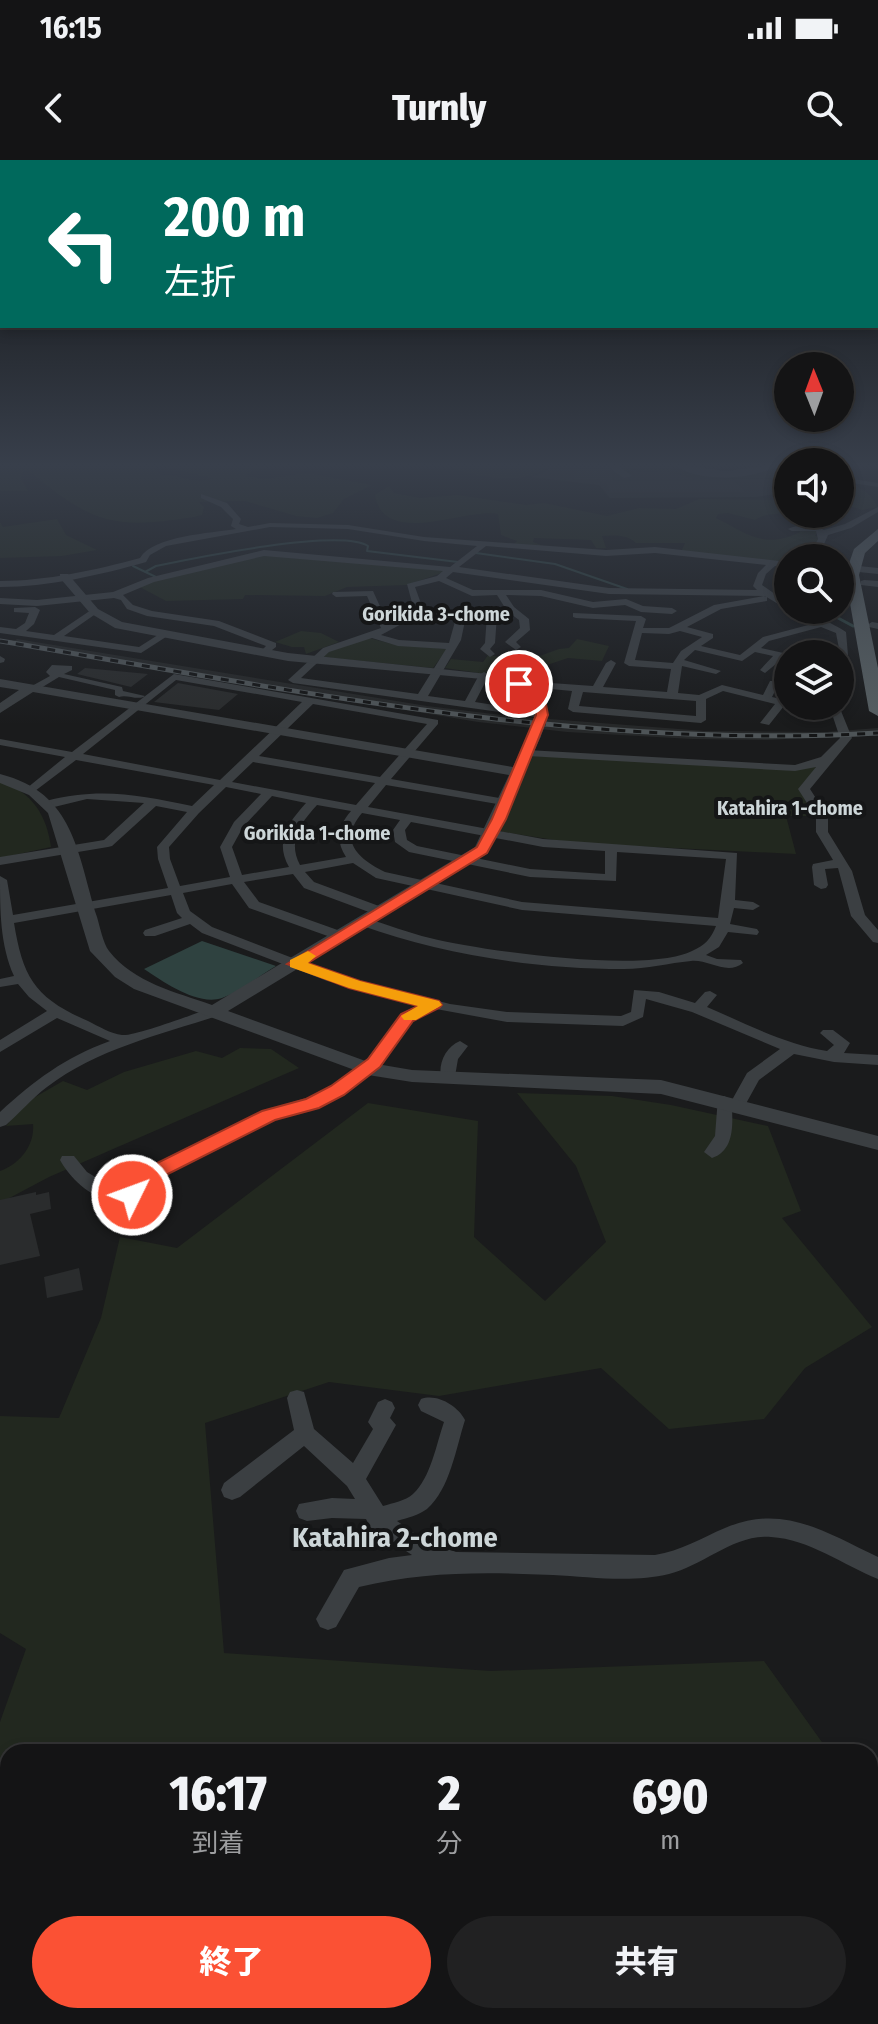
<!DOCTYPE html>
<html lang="ja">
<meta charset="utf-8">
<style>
body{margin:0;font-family:"Fira Sans Condensed","Noto Sans JP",sans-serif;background:#212122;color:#f1f3f6;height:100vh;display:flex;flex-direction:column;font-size:30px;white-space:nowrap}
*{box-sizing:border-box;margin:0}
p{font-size:26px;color:#9d9ea0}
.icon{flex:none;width:44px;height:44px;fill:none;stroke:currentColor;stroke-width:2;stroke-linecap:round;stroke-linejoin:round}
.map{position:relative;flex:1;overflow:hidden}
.sheet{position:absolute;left:0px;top:1584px;width:878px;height:280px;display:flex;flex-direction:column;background:#141415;border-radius:24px 24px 0 0;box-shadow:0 4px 12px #0003,0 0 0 2px #333334}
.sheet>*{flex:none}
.guide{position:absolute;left:0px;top:0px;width:878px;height:168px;box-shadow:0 4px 12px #0003,0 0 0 2px #333334;background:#00695c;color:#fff;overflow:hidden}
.needle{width:52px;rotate:359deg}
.fabs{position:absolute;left:774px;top:192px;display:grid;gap:16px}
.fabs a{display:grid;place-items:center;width:80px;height:80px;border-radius:50%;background:#141415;box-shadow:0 4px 12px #0003,0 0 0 2px #333334;font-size:40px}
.pin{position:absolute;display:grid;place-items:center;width:68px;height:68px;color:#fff;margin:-34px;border:4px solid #fff;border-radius:50%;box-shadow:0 2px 8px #0007}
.me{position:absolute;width:88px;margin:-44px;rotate:48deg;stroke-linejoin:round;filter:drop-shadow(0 0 6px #0008)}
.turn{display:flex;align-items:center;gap:28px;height:168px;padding:0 32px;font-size:36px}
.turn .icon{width:104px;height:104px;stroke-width:2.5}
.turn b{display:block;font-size:56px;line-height:68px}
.eta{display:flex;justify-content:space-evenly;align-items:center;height:136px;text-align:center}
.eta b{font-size:48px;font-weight:800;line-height:56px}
.primary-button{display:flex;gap:16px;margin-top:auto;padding:16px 32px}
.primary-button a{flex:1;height:92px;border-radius:48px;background:#fb5134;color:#fff;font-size:32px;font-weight:800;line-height:92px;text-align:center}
.primary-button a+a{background:#212122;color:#f1f3f6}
.status{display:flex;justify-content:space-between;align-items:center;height:56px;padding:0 40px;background:#141415;direction:ltr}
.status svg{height:22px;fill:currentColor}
header{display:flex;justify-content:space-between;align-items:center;height:104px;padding:0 32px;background:#141415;font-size:36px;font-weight:800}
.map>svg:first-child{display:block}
.built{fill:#262829}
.green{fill:#22281f;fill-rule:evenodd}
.water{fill:#2f4240}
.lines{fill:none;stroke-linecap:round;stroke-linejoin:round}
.stream-far1{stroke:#2f4240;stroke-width:2}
.stream{stroke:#2f4240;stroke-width:3}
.river{fill:#2f4240;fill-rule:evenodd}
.building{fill:#2a2c2d}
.pedestrian{fill:#3b3f42;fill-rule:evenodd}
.minor{fill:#3b3f42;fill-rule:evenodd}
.tertiary{fill:#3b3f42;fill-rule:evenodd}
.primary{fill:#565e61;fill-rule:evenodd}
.rail-casing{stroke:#4e5457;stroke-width:5}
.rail{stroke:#151617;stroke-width:3;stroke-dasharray:8;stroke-linecap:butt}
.tertiary-bridge{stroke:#3b3f42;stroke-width:13}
.route{fill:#fb5134;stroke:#a33522;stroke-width:2}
.slow{fill:#f59e0b}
.labels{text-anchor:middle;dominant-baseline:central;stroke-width:8;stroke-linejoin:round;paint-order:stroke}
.far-neighbourhood-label{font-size:20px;font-weight:bold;fill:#cdd6d8;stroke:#151617}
.near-neighbourhood-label{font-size:28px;font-weight:bold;fill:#cdd6d8;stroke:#151617}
</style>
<div class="status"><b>16:15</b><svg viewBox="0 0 49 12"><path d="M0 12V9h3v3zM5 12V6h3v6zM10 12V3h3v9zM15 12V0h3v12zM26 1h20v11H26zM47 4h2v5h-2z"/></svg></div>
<header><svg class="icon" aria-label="back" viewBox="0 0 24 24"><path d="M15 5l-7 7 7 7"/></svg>Turnly<svg class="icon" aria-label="search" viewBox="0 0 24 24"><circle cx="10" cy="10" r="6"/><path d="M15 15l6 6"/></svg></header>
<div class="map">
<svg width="878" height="1864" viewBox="0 0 878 1864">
<rect width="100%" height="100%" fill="#1a1b1c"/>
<path class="built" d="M 566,304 L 621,304 L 619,306 L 640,312 L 665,311 L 693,318 L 772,319 L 782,321 L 788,332 L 756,337 L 610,338 L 599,325 L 531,317 L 546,311 L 550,306 Z
M 17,479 L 427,546 L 510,556 L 705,571 L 826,572 L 878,568 L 878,574 L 768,580 L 692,579 L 567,572 L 478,562 L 9,484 Z"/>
<path class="green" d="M 0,304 L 146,304 L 153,305 L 161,315 C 179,313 194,326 212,318 L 166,307 L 169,304 L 278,304 L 253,310 L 245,316 L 265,319 L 307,313 L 372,325 L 344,339 L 333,353 L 317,358 L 296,356 L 245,341 L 199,342 L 204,347 L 202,355 L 194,357 C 112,370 91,363 27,309 L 22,313 L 21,318 L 28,331 L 0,331 Z
M 453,304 L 562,304 L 548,306 C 532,326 473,317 452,308 Z
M 621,304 L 671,304 L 672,309 C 693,317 721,316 743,315 C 759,314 773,307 788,311 L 788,321 L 772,318 L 693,318 L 677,313 L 635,309 L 631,310 L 635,313 C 628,314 623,312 619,306 Z
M 840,320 C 856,323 871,333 878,347 L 862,350 L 840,343 Z
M 389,326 L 394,333 L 420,338 L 458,335 L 526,345 L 544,343 L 607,356 L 639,348 L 676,349 L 699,339 L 788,340 L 788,354 L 819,354 L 830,357 L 815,360 L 818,371 L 815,376 L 818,377 L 817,390 L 811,398 L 788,398 L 788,404 L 681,392 L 685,383 L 636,383 C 628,375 615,375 602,376 L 606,388 L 596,388 L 591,380 L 534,378 L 533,382 L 546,387 L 513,385 L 517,381 L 501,375 L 498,354 C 467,347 384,389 375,335 ZM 728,353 L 755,360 C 767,352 785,352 798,358 L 800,372 C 763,390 747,373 716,358 L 718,354 Z
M 57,359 L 66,375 L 97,390 L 62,396 L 0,398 L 0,362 L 3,367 Z
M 255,392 L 292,398 L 453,409 L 407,425 L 347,427 L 325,436 L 245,435 L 243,439 L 166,441 L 136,425 L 141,421 Z
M 301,471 L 321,473 L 339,482 L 306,494 L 304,487 L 292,487 L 275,482 Z
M 369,478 L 392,484 L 447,489 L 433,508 L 322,497 L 330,491 Z
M 577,479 L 609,486 L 602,501 L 568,498 L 544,506 L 540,504 L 513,518 L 445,508 L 451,499 L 483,502 L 488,495 L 535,502 L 531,499 L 559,489 L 569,488 Z
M 534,596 L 815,607 L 818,609 L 802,624 L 817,656 L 786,656 L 796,694 L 574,683 L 503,672 L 500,670 L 530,597 Z
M 0,622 C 32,631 47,656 51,687 L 0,698 Z
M 240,888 L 271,889 L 299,908 L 49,1017 L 0,1043 L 0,1011 C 20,1004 35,985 33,964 L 6,966 L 23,944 L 63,921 L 87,930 L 124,912 L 196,891 L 222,898 Z
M 517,933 L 612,936 L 671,945 L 768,966 L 801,1051 L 782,1058 L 872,1167 L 805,1208 L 764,1259 L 669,1269 L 601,1208 L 439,1236 L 329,1222 L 205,1263 L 224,1493 L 491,1511 L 764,1501 L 829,1592 L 8,1592 L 8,1856 L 201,1856 L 195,1864 L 0,1864 L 0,1562 L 26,1489 L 0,1473 L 0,1256 L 59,1258 L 101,1158 L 120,1077 L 177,1088 L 368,943 L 478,961 L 474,1077 L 545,1141 L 606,1082 L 576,1006 Z
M 500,1856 L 705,1856 L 708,1864 L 502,1864 Z"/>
<path class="water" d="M 202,781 L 276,806 C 259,816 240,832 222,838 C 198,846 165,823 144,809 Z"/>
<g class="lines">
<path class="stream-far1" d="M 515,305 L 518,304
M 476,393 L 555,404 L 627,429
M 133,406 L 158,418
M 145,412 L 156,406 C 194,398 340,368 368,386 L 367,391 L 458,402"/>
<path class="stream" d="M 779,438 L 788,441
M 823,450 L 853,466"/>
<path class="river" d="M 770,304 L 788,304 L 788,311 L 772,306 Z"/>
</g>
<path class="building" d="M 570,304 L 607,304 L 614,321 L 734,320 L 745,332 L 610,333 L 606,323 L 601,324 L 599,319 L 575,319 Z
M 85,508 L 148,514 L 131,527 L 77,514 Z
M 178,523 L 238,534 L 219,550 L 154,542 Z
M 36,1032 L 36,1035 L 49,1032 L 51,1049 L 30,1054 L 40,1096 L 0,1105 L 0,1040 Z
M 79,1108 L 83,1130 L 47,1138 L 44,1117 Z"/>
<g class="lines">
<path class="pedestrian" d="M 52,505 L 72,506 L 72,510 L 64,514 L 122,527 L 123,531 L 145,536 C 138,541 127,534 119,537 L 115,535 L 115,530 L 59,517 L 36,531 L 30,531 L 30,527 L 50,516 L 46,512 Z"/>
<path class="minor" d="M 766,304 L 788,306 L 788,310 L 767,306 Z
M 840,317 L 878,323 L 878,327 L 840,321 Z
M 201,334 L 227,343 L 241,359 L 239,364 L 248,367 L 270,363 L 348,365 L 424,377 L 606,390 L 655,387 L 788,402 L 788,408 L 775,406 L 766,414 L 762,425 L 788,443 L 788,450 L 765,436 L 609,434 L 460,413 L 453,412 L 446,418 L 473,430 L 541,430 L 593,442 L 626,439 L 643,446 L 672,448 L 677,451 L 672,454 L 641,452 L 625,445 L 593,448 L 541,436 L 506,435 L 514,447 L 529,459 L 530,470 L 516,482 L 521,487 L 516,490 L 505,482 L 520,468 L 519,460 L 507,451 L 497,435 L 472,436 L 439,421 L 415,427 L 423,449 L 466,456 L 461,480 L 428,536 L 465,541 L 479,515 L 484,512 L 489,515 L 475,542 L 546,553 L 546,557 L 542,558 L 293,523 L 288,520 L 323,488 L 381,468 L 367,436 L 336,437 L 332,434 L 333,432 L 373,431 L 388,464 L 414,450 L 407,424 L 437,416 L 443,411 L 264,396 L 154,422 L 123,435 L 133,445 L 152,451 L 219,461 L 276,483 L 276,487 L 264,496 L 259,493 L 266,486 L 214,466 L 147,456 L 127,449 L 121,440 L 114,438 L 37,446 L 0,444 L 0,438 L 37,440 L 113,432 L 148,418 L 264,390 L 450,407 L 477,386 L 424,381 L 348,369 L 270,367 L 166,386 L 150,395 L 146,402 C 100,415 48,427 0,427 L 0,421 C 46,421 96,410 140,398 C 153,376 211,373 236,369 L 231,366 L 233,359 L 221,347 L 201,338 ZM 486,386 L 606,396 L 655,393 L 766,405 L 758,413 L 753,426 L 757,430 L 609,428 L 459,407 ZM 420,454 L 456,458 L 449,483 L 399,480 L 381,475 ZM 372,478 L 398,486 L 446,489 L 418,534 L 301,518 L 329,492 Z
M 878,347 L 878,352 L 851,368 L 828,375 L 818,398 L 809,398 L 818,379 L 816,371 L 792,371 L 788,369 C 797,364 816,365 824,370 L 845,364 Z
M 840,404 L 878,408 L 878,414 L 840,410 Z
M 864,420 L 878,421 L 878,427 L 861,425 L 861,421 Z
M 764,436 L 767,437 L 767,441 L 721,449 L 687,467 L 713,474 L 713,478 L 701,486 L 740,495 L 763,477 L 812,464 L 788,450 C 803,450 835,464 846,472 L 850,518 L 844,528 L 840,529 L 840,494 L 836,473 L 821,467 L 769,481 L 761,488 L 788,494 L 788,500 L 782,499 L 765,513 L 760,510 L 773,496 L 755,492 L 742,501 L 695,490 L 684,500 L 721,511 L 716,514 L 682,506 L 678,533 L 699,535 L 722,525 L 763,535 L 770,521 L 778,521 L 779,523 L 772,537 L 786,540 L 788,546 L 792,546 L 784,546 L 769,565 L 760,563 L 775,544 L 723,531 L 706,539 L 706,560 L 701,563 L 573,552 L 568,549 L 572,531 L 551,529 L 530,534 L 525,531 L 551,523 L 593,526 L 606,503 L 611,500 L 616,503 L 603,527 L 667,532 L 671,509 L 629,506 L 624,503 L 636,461 L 576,458 L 573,457 L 573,453 L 641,456 L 646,459 L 643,468 L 669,468 L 714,445 ZM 680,471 L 702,477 L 681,491 L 673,503 L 635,500 L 642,473 L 669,474 ZM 583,532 L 696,541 L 696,556 L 579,546 Z
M 35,447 L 40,450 L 34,464 L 26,471 L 54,475 L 94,448 L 97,449 L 97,453 L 64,476 L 139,487 L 161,473 L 169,475 L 141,493 L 0,473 L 0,467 L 16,469 L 25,463 L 29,453 L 14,452 L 14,448 Z
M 492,452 L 497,455 L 495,483 L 490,489 L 495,494 L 490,497 L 480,489 L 485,483 L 487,455 Z
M 872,462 L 878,463 L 878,469 L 869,467 L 867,465 Z
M 0,496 L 5,499 L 4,502 L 0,503 Z
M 174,514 L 438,560 L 438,564 L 391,619 L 505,639 L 511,643 L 509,646 L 386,625 L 368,647 L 543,679 L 737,693 L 735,740 L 753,742 L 760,746 L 753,750 L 734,748 L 730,764 L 757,769 L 759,772 L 757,775 L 728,772 L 719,787 L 706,795 L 717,799 L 741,800 L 743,803 C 727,816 708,799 691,801 C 669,803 647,809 624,809 C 535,809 444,795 360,765 L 358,762 L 365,758 C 387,764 408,773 430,778 C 483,791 645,814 692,791 C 705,785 711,779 716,766 L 522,750 L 376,718 L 353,703 L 305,712 L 314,722 L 387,749 L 387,755 L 377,755 L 304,728 L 293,714 L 244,722 L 259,742 L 346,773 L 348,776 L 346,779 L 336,779 L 249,748 L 232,724 L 183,733 L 190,751 L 212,767 L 337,815 L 450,844 L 507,852 L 621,856 L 631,852 L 634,830 L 659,832 L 695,843 L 705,832 L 710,831 L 717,835 L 707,847 C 747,864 784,884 827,891 L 834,885 L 820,873 L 823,870 L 833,870 L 850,883 L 844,893 L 878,895 L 878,905 L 834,902 L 794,894 L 759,920 L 743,949 L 732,949 C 733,968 733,991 712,998 L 704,992 L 715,976 L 718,937 L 724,936 L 732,940 L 747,913 L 780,889 L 692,852 L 646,839 L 643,857 L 623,866 L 507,862 L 436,849 L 412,861 L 374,913 L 328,943 L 275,959 L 139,1028 L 141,1035 L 128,1046 L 132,1061 L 129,1066 L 117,1066 L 110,1044 L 116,1038 C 93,1042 70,1018 60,1000 L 62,996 L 74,996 L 87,1012 L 110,1026 L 124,1021 L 263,951 L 316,935 L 362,905 L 402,855 L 421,845 L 327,821 L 202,773 L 190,764 L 155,776 L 145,776 L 143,773 L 145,770 L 182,758 L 177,753 L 171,735 L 14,763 C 23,818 35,838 88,861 C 98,866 111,874 122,875 C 133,877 196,853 212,848 L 219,853 L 217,856 C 159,875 97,889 47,927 C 32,938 20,953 6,965 L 0,967 L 0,952 C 35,920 64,898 110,881 L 57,858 L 0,892 L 0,880 L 47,851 L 29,837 L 18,824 L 0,827 L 0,819 L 14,816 C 0,785 0,750 0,716 L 7,720 L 13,755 L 168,728 L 158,699 L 157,687 L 187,652 L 156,646 L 112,686 L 108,687 L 0,705 L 0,697 L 104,680 L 144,643 L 87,639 L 50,648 L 46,647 L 46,641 C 100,627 139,635 192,646 L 214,625 L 76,600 L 31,634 L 27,632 L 27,628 L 65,597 L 0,585 L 0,579 L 72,592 ZM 176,520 L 302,542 L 220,620 L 83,594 ZM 313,544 L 427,564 L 380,617 L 259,596 ZM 253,602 L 375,623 L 356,645 L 232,622 ZM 226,627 L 261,634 L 234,662 L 220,687 L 230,717 L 180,726 L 170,699 L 169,687 L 199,653 ZM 272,636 L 306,643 C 289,662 274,681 289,707 L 242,715 L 232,687 L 243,667 ZM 317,645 L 351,651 C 338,666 335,680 346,697 L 300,705 C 287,680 301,663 317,645 ZM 362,653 L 400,660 L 393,670 L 395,682 L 409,692 L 530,717 L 616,721 L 617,692 L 726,699 L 718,758 L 522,742 L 385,712 C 358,699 338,681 362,653 ZM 411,662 L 543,687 L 605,691 L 605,714 L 530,709 L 417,686 L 407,680 L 405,670 Z
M 793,546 L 812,546 L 830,550 L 829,546 L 839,546 L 852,578 L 810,629 L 828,657 L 828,672 L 852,711 L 865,755 L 878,770 L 878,783 L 873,782 L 851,756 L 838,708 L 825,709 L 828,725 L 826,728 L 821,729 L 814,725 L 812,707 L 813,704 L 833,700 L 816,672 L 816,657 L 798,629 L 816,607 L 795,611 L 527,596 L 521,593 L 527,590 L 795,605 L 821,597 L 840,578 L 833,557 Z
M 460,881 L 468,886 L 458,899 L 454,922 L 442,922 C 437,906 444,888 460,881 Z
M 297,1230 L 304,1232 L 314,1269 L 353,1303 L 373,1269 L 368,1262 L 378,1242 L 385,1239 L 392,1242 L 395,1248 L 390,1258 L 396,1265 L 366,1319 L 383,1346 C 393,1343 405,1341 413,1334 C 431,1317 436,1285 444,1262 L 421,1251 L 418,1245 L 421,1239 C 437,1233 458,1246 465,1260 C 456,1288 450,1329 427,1349 C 419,1355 407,1358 397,1361 L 421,1378 L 456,1392 L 655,1395 C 681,1391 701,1378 725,1368 C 783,1343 825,1372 878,1397 L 878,1419 C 843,1405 809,1379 771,1377 C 734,1374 703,1406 669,1414 C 633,1423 590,1417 553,1415 C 487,1412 424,1411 359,1427 L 336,1467 L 328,1470 L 320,1467 L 316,1459 L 344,1410 L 389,1398 L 412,1395 L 370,1367 L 366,1359 L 332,1358 L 307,1361 L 299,1358 L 296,1351 L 299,1344 L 332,1338 L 355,1339 L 347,1326 L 304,1286 L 240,1337 L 232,1340 L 224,1337 L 221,1330 L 224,1323 L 294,1270 L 287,1238 L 290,1232 Z
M 334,1856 L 366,1856 L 370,1864 L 338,1864 Z"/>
<path class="tertiary" d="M 612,304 L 620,304 L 620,307 L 632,316 L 624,318 L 612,310 Z
M 673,304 L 726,311 L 781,304 C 755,320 698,324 673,304 Z
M 60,414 L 68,414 L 98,449 L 122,462 L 288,493 L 507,516 C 529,523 548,532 548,558 L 536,561 L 530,537 L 515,527 L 493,520 L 288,501 L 115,468 L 90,453 L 60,418 Z
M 0,519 L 513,607 L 529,573 L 539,573 L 541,576 L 488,693 L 228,851 L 371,903 L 412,910 L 661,920 L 878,976 L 878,990 L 661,934 L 412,922 L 368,915 L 134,829 L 115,817 L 90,791 L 48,653 L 29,635 L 0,623 L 0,614 C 75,633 77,693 97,757 C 100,767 103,783 109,791 C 134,823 176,832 212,845 L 475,687 L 509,615 L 33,532 L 0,553 L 0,543 L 19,530 L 0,527 Z"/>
<path class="primary" d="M 878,369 L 878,381 L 865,393 L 859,415 L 878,508 L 878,556 L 869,551 L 845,415 L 854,389 Z
M 878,1779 L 878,1864 L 847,1864 L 848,1856 L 870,1856 L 870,1782 Z"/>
<g class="rail-casing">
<path id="rail" d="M 0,481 C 290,530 582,590 878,573"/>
</g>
<use href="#rail" class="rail"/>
<path class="tertiary-bridge" d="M 534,576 L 541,558"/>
</g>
<linearGradient id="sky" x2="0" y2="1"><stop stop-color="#0e0f0f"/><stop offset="0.54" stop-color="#383f4b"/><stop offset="1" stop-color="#383f4b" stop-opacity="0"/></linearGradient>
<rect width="878" height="565" fill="url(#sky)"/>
<path class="route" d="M 519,521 L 545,539 L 548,555 L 506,659 L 487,693 L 308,803 L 360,821 L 439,841 L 442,845 L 439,848 L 413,861 L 380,907 L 344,935 L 319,948 L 275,960 L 140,1028 L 139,1040 L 125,1040 L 120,1025 L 123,1020 L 262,951 L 306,939 L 331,926 L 368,899 L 401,854 L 418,846 L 349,828 L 287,804 L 477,687 L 492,659 L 536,555 L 535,542 L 513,524 Z"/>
<path class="slow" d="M 308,791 L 316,796 L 308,803 L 360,821 L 439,841 L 442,845 L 416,860 L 404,860 L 401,856 L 418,846 L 349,828 L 290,807 L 290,800 Z"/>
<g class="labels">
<g class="far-neighbourhood-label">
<text x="436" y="454">Gorikida 3-chome</text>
<text x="790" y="648">Katahira 1-chome</text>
<text x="317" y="673">Gorikida 1-chome</text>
</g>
<g class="near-neighbourhood-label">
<text x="395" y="1377">Katahira 2-chome</text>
</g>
</g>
</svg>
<div class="fabs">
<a><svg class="needle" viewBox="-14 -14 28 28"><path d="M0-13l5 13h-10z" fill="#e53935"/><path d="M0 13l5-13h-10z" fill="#9d9ea0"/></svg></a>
<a><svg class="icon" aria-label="sound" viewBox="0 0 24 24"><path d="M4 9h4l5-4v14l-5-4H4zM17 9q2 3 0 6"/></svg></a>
<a><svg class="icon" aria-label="search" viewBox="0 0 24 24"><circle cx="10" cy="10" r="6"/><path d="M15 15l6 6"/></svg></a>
<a><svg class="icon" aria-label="layers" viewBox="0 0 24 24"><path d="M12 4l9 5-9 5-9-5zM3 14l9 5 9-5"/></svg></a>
</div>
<div class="pin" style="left:519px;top:524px;background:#d93025"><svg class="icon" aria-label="arrive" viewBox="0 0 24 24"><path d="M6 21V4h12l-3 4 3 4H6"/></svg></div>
<svg class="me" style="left:132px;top:1035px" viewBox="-20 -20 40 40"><circle r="17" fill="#fb5134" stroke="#fff" stroke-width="3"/><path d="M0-11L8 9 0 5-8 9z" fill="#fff"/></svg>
<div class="guide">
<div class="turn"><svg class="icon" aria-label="left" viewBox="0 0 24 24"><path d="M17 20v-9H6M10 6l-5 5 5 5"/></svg><div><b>200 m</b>左折</div></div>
</div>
<section class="sheet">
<div class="eta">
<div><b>16:17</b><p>到着</p></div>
<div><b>2</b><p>分</p></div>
<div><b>690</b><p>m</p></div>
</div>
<div class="primary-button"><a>終了</a><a>共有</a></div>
</section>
</div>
